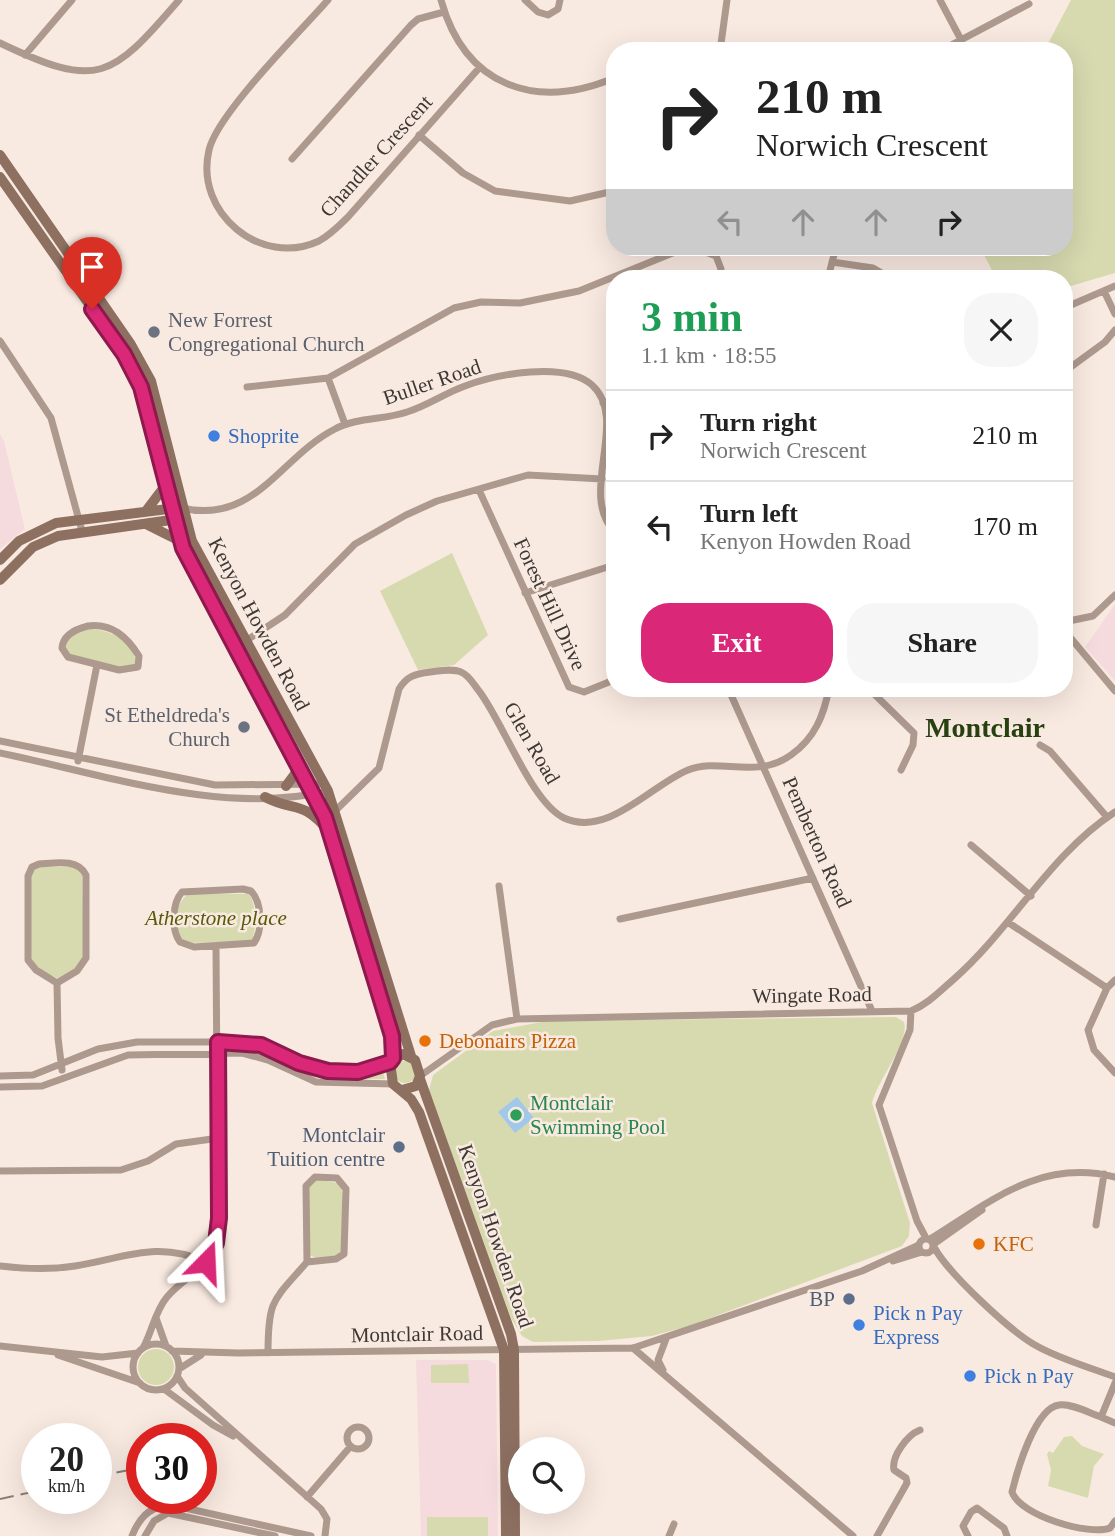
<!DOCTYPE html>
<meta charset="utf-8">
<style>
body{margin:0;font-family:Georgia,serif;background:#f6f6f6;color:#222;height:100vh;display:flex;flex-direction:column;font-size:26px;white-space:nowrap}
*{box-sizing:border-box;margin:0}
p{font-size:23px;color:#767676}
.icon{flex:none;width:38px;height:38px;fill:none;stroke:currentColor;stroke-width:2;stroke-linecap:round;stroke-linejoin:round}
.map{position:relative;flex:1;overflow:hidden}
.sheet{position:absolute;left:606px;top:270px;width:467px;height:427px;display:flex;flex-direction:column;background:#fff;border-radius:28px;box-shadow:0 7px 28px #0002}
.sheet>*{flex:none}
.guide{position:absolute;left:606px;top:42px;width:467px;height:214px;border-radius:28px;box-shadow:0 7px 28px #0002;background:#fff;color:#222;overflow:hidden}
.buttons{position:absolute;left:508px;top:1437px;display:grid;gap:14px}
.buttons a{display:grid;place-items:center;width:77px;height:77px;border-radius:50%;background:#fff;box-shadow:0 7px 28px #0002;font-size:35px}
.speed{position:absolute;left:21px;top:1423px;display:flex;gap:14px;font-size:35px;font-weight:700;text-align:center}
.speed>*{display:grid;place-content:center;width:91px;height:91px;border-radius:50%;background:#fff;box-shadow:0 7px 28px #0002;line-height:1}
.speed small{font-size:18px;font-weight:400}
.speed .limit{border:10px solid #d22;background:#fff;color:#111}
.pin{position:absolute;display:grid;place-items:center;width:60px;height:60px;color:#fff;margin:-72px -30px;border-radius:50% 50% 50% 0;rotate:-45deg;box-shadow:0 0 7px #0007}
.pin .icon{rotate:45deg}
.me{position:absolute;width:77px;margin:-38px;rotate:21deg;stroke-linejoin:round;filter:drop-shadow(0 0 5px #0008)}
.turn{display:flex;align-items:center;gap:24px;height:147px;padding:0 35px;font-size:32px}
.turn .icon{width:91px;height:91px;stroke-width:2.5}
.turn b{display:block;font-size:49px;line-height:60px}
.lanes{display:flex;align-items:center;height:66px;padding:0 35px;background:#0003;justify-content:center;gap:35px;direction:ltr}
.lanes .off{opacity:.35}
.round{display:grid;place-items:center;flex:none;width:74px;height:74px;border-radius:28px;background:#f6f6f6}
.head{display:flex;align-items:center;justify-content:space-between;height:119px;padding:0 35px}
h1{font-size:42px;font-weight:600;line-height:52px;color:#1e9e55}
.cta{display:flex;gap:14px;margin-top:auto;padding:14px 35px}
.cta a{flex:1;height:80px;border-radius:28px;background:#db2777;color:#fff;font-size:28px;font-weight:600;line-height:80px;text-align:center}
.cta a+a{background:#f6f6f6;color:#222}
ul{padding:0;list-style:none}
li{display:flex;align-items:center;gap:21px;height:91px;padding:0 35px;border-top:2px solid #e0e0e0}
li div{flex:1}
li b{display:block;font-size:26px}
li em{font-style:normal}
.map>svg:first-child{display:block}
.education{fill:#f6dbde}
.green{fill:#d7daaf}
.water{fill:#a1c7eb}
.lines{fill:none;stroke-linecap:round;stroke-linejoin:round}
.street{stroke:#ae998e;stroke-width:7}
.secondary{stroke:#8e7061;stroke-width:10}
.rail{stroke:#897f7a;stroke-width:2;stroke-dasharray:14 7;stroke-linecap:butt}
.route-casing{stroke:#8e194d;stroke-width:18}
.route{stroke:#db2777;stroke-width:12}
.worship-dot{fill:#6b7280;stroke:#f9eae1;stroke-width:2.5}
.shop-dot{fill:#3f7fe0;stroke:#f9eae1;stroke-width:2.5}
.food-dot{fill:#e8710a;stroke:#f9eae1;stroke-width:2.5}
.leisure-dot{fill:#2e9e5b;stroke:#f9eae1;stroke-width:2.5}
.service-dot{fill:#5c6f8a;stroke:#f9eae1;stroke-width:2.5}
.labels{text-anchor:middle;dominant-baseline:central;stroke-width:5;stroke-linejoin:round;paint-order:stroke}
.street-label{font-size:21px;fill:#3e3835;stroke:#f9eae1}
.worship-label{font-size:21px;fill:#5b616d;stroke:#f9eae1;text-anchor:start}
.shop-label{font-size:21px;fill:#366cbe;stroke:#f9eae1;text-anchor:start}
.park-label{font-size:21px;font-style:italic;fill:#575908;stroke:#f9eae1}
.food-label{font-size:21px;fill:#c56008;stroke:#f9eae1;text-anchor:start}
.leisure-label{font-size:21px;fill:#27864d;stroke:#f9eae1;text-anchor:start}
.service-label{font-size:21px;fill:#4e5e75;stroke:#f9eae1;text-anchor:end}
.district-label{font-size:28px;font-weight:bold;fill:#284110;stroke:#f9eae1}
</style>
<div class="map">
<svg width="1115" height="1536" viewBox="0 0 1115 1536">
<rect width="100%" height="100%" fill="#f9eae1"/>
<path class="education" d="M 0,434 L 4,441 L 25,529 L 0,549 Z
M 1115,604 L 1115,681 L 1085,647 Z
M 416,1360 L 487,1360 L 496,1364 L 498,1536 L 421,1536 Z"/>
<path class="green" d="M 1071,0 L 1115,0 L 1115,273 L 1064,288 L 1064,278 L 996,278 L 983,253 L 958,247 L 1064,247 L 1064,51 L 1044,51 Z
M 452,553 L 488,635 L 454,665 L 418,670 L 380,591 Z
M 89,629 C 107,629 139,641 135,665 L 127,669 L 69,655 L 65,651 L 66,642 L 74,634 Z
M 39,867 L 74,867 L 82,875 L 84,957 L 80,965 L 59,979 L 41,971 L 31,959 L 31,872 Z
M 191,893 L 249,894 C 257,905 257,930 251,942 L 186,943 C 171,933 174,899 191,893 Z
M 896,1017 L 904,1022 C 910,1041 877,1081 872,1103 L 910,1223 L 909,1236 L 902,1246 L 689,1326 L 652,1336 L 599,1341 L 533,1342 L 522,1336 L 511,1318 L 429,1090 L 433,1075 L 493,1031 L 547,1021 Z
M 248,1045 C 293,1060 335,1091 382,1069 L 385,1079 L 325,1080 L 303,1073 L 266,1055 L 230,1048 L 231,1045 Z
M394 1072a11 11 0 1 1 22 0a11 11 0 1 1-22 0Z
M 316,1179 L 342,1184 L 344,1247 L 338,1256 L 317,1258 L 309,1255 L 309,1183 Z
M138 1367a18 18 0 1 1 36 0a18 18 0 1 1-36 0Z
M 468,1364 L 469,1383 L 431,1383 L 431,1365 Z
M 1072,1436 L 1082,1446 L 1104,1454 L 1094,1466 L 1088,1498 L 1048,1486 L 1051,1470 L 1047,1454 L 1049,1451 L 1053,1453 L 1064,1437 Z
M 427,1517 L 488,1517 L 488,1536 L 427,1536 Z"/>
<path class="water" d="M 517,1097 L 534,1118 L 515,1133 L 498,1112 Z"/>
<g class="lines">
<path class="street" d="M 328,0 C 300,32 217,114 209,150 C 194,213 261,268 319,241 C 330,235 339,226 348,217 L 480,67
M 441,0 C 465,86 535,111 614,78
M 525,0 L 538,12 L 548,15 L 558,9 L 560,0
M 940,0 L 967,51
M 0,43 C 98,90 111,79 179,0
M 720,51 L 727,0
M 940,51 L 1029,4
M 25,55 L 72,0
M 419,135 L 463,173 L 495,191 L 570,201 L 614,191
M 292,159 L 411,25 L 418,19 L 444,12
M 832,262 L 873,268 L 890,278
M 828,278 L 836,247
M 1104,291 L 1115,314
M 1064,308 L 1115,286
M 0,341 L 51,418 L 82,531
M 1064,372 L 1105,342 L 1115,330
M 328,378 L 345,424
M 247,387 L 328,378 L 454,308 L 481,302 L 520,303 L 579,291 L 680,250 L 700,250 L 716,256 L 721,269 L 719,278
M 603,403 L 614,399
M 479,490 L 569,687 L 584,692 L 614,680
M 182,508 C 255,525 280,457 335,429 C 357,417 384,420 407,412 C 427,406 445,393 465,386 C 497,374 565,361 592,385 C 630,419 578,494 614,531
M 525,593 L 614,565
M 1064,622 L 1093,616 L 1115,595
M 88,626 C 112,623 127,637 139,656 L 138,667 L 119,670 L 68,657 L 62,648 C 63,635 76,629 88,626 Z
M 1064,630 L 1115,691
M 235,648 L 285,615 L 355,544 L 406,515 L 437,501 L 528,475 L 602,479
M 728,688 L 872,1011
M 868,688 L 914,733 L 913,745 L 901,770
M 0,741 L 215,785 L 324,784
M 1040,745 L 1050,751 L 1107,817
M 0,753 C 103,774 223,816 328,791
M 78,761 L 97,665
M 333,813 L 379,768 L 399,689 C 407,676 415,674 430,672 C 439,671 452,668 461,672 C 469,675 474,685 479,691 C 503,722 531,802 564,818 C 608,838 651,785 688,770 C 720,757 756,780 791,755 C 815,738 824,715 829,688
M 971,845 L 1031,896
M 39,864 C 55,863 78,858 86,875 L 86,958 L 77,971 L 57,983 L 36,970 L 28,960 L 28,876 L 32,867 Z
M 499,886 L 517,1019
M 243,889 L 251,891 C 262,903 263,930 254,943 L 194,947 L 180,942 C 171,930 172,903 182,892 Z
M 620,919 L 813,878
M 1009,923 L 1107,988
M 1115,980 L 1107,988 L 1088,1030 L 1094,1050 L 1115,1073
M 57,983 L 58,1038 L 62,1070
M 911,1011 L 910,1030 L 879,1105 L 917,1221 L 926,1238
M 0,1076 L 33,1075 L 98,1049 L 137,1042 L 249,1042 L 311,1067 L 341,1072 L 365,1071 L 390,1062
M 420,1076 L 492,1025 L 517,1019 L 911,1011 C 928,1004 940,991 954,979 C 1012,928 1050,854 1115,812
M 0,1087 L 42,1086 L 128,1055 L 242,1053 L 268,1060 L 316,1082 L 393,1084
M 0,1171 L 121,1170 L 148,1161 L 176,1144 L 219,1138
M 1096,1225 L 1104,1174
M919 1246a7 7 0 1 1 14 0a7 7 0 1 1-14 0Z
M 930,1239 C 990,1202 1040,1158 1115,1177
M 934,1244 L 982,1210
M 934,1247 C 948,1273 1009,1330 1035,1345 C 1059,1359 1089,1367 1115,1377
M 893,1261 L 922,1252
M 0,1266 C 25,1269 50,1270 75,1266 C 124,1258 158,1240 206,1262
M 156,1318 L 166,1346
M133 1367a23 23 0 1 1 46 0a23 23 0 1 1-46 0Z
M 0,1346 L 102,1357 L 138,1353
M 143,1348 C 152,1332 155,1311 167,1297 C 188,1273 211,1270 218,1233 L 216,947
M 633,1348 L 853,1536
M 172,1351 L 238,1353 L 633,1348 L 862,1271 L 919,1245
M 268,1353 C 268,1299 273,1301 307,1262 L 336,1259 L 344,1254 L 346,1189 L 337,1178 L 315,1177 L 306,1186 L 307,1262
M 58,1355 L 140,1383
M 179,1369 L 201,1355
M 663,1370 L 658,1360 L 666,1339
M 177,1376 L 185,1388 L 321,1509 L 327,1519 L 325,1536
M 1115,1383 L 1101,1417 L 1115,1423
M 164,1389 L 213,1425 L 233,1436
M 1101,1417 C 1089,1413 1071,1403 1059,1405 C 1035,1408 1017,1471 1012,1492 C 1020,1516 1090,1536 1110,1528 L 1115,1521
M347 1438a11 11 0 1 1 22 0a11 11 0 1 1-22 0Z
M 307,1497 L 350,1447
M 132,1536 C 139,1518 148,1509 167,1504 L 311,1536
M 145,1536 L 154,1521 L 168,1513 L 275,1536
M 669,1536 L 674,1524
M 877,1536 L 907,1483 L 906,1478 L 894,1470 C 891,1457 907,1435 920,1430
M 968,1536 L 963,1526 L 971,1512 L 977,1508 L 1004,1528 L 1007,1536"/>
<path class="secondary" d="M 0,155 L 130,343 L 151,381 L 192,541 L 328,791 L 411,1056
M 0,177 L 124,354 L 137,379 L 180,541 L 325,817 L 391,1028 L 393,1058
M 146,511 L 165,486
M 146,524 L 180,541
M 0,560 L 19,541 L 56,523 L 176,508
M 0,580 L 33,547 L 58,536 L 178,519
M 286,786 L 295,774 L 298,762
M 265,797 C 296,813 299,798 328,830
M 420,1079 L 511,1334 L 514,1350 L 515,1536
M 402,1090 L 416,1086 L 420,1076 L 415,1060 L 403,1054 L 390,1062 L 393,1084 L 411,1099 L 419,1112 L 504,1350 L 506,1536"/>
<path class="rail" d="M 96,1477 L 138,1468
M 0,1499 L 37,1491"/>
</g>
<g class="lines">
<g class="route-casing">
<path id="route" d="M 92,309 L 124,354 L 141,387 L 183,548 L 325,817 L 392,1036 L 393,1058 L 390,1062 L 358,1072 L 328,1071 L 299,1063 L 261,1045 L 218,1042 L 219,1218 L 216,1243 L 206,1262"/>
</g>
<use href="#route" class="route"/>
</g>
<g class="worship-dot">
<circle cx="154" cy="332" r="7"/>
<circle cx="244" cy="727" r="7"/>
</g>
<g class="shop-dot">
<circle cx="214" cy="436" r="7"/>
<circle cx="859" cy="1325" r="7"/>
<circle cx="970" cy="1376" r="7"/>
</g>
<g class="food-dot">
<circle cx="425" cy="1041" r="7"/>
<circle cx="979" cy="1244" r="7"/>
</g>
<circle class="leisure-dot" cx="516" cy="1115" r="7"/>
<g class="service-dot">
<circle cx="399" cy="1147" r="7"/>
<circle cx="849" cy="1299" r="7"/>
</g>
<g class="labels">
<g class="street-label">
<text transform="translate(376 156) rotate(-48)">Chandler Crescent</text>
<text transform="translate(432 382) rotate(-19)">Buller Road</text>
<text transform="translate(550 604) rotate(65)">Forest Hill Drive</text>
<text transform="translate(259 624) rotate(62)">Kenyon Howden Road</text>
<text transform="translate(532 743) rotate(60)">Glen Road</text>
<text transform="translate(817 842) rotate(66)">Pemberton Road</text>
<text transform="translate(812 995) rotate(-1)">Wingate Road</text>
<text transform="translate(496 1236) rotate(71)">Kenyon Howden Road</text>
<text transform="translate(417 1334) rotate(-1)">Montclair Road</text>
</g>
<g class="worship-label">
<text x="168" y="320">New Forrest<tspan x="168" dy="24">Congregational Church</tspan></text>
<text x="230" y="715" text-anchor="end">St Etheldreda's<tspan x="230" dy="24">Church</tspan></text>
</g>
<g class="shop-label">
<text x="228" y="436">Shoprite</text>
<text x="873" y="1313">Pick n Pay<tspan x="873" dy="24">Express</tspan></text>
<text x="984" y="1376">Pick n Pay</text>
</g>
<g class="park-label">
<text x="216" y="918">Atherstone place</text>
</g>
<g class="food-label">
<text x="439" y="1041">Debonairs Pizza</text>
<text x="993" y="1244">KFC</text>
</g>
<g class="leisure-label">
<text x="530" y="1103">Montclair<tspan x="530" dy="24">Swimming Pool</tspan></text>
</g>
<g class="service-label">
<text x="385" y="1135">Montclair<tspan x="385" dy="24">Tuition centre</tspan></text>
<text x="835" y="1299">BP</text>
</g>
<g class="district-label">
<text x="985" y="727">Montclair</text>
</g>
</g>
</svg>
<div class="buttons">
<a><svg class="icon" aria-label="search" viewBox="0 0 24 24"><circle cx="10" cy="10" r="6"/><path d="M15 15l6 6"/></svg></a>
</div>
<div class="speed"><div>20<small>km/h</small></div><div class="limit">30</div></div>
<div class="pin" style="left:92px;top:309px;background:#d93025"><svg class="icon" aria-label="arrive" viewBox="0 0 24 24"><path d="M6 21V4h12l-3 4 3 4H6"/></svg></div>
<svg class="me" style="left:206px;top:1262px" viewBox="-20 -20 40 40"><path d="M0-17L14 15 0 8-14 15z" fill="#db2777" stroke="#fff" stroke-width="4"/></svg>
<div class="guide">
<div class="turn"><svg class="icon" aria-label="right" viewBox="0 0 24 24"><path d="M7 20v-9h11M14 6l5 5-5 5"/></svg><div><b>210 m</b>Norwich Crescent</div></div>
<div class="lanes"><svg class="icon off" aria-label="left" viewBox="0 0 24 24"><path d="M17 20v-9H6M10 6l-5 5 5 5"/></svg><svg class="icon off" aria-label="ahead" viewBox="0 0 24 24"><path d="M12 20V5M6 11l6-6 6 6"/></svg><svg class="icon off" aria-label="ahead" viewBox="0 0 24 24"><path d="M12 20V5M6 11l6-6 6 6"/></svg><svg class="icon" aria-label="right" viewBox="0 0 24 24"><path d="M7 20v-9h11M14 6l5 5-5 5"/></svg></div>
</div>
<section class="sheet">
<div class="head"><div><h1>3 min</h1><p>1.1 km · 18:55</p></div><a class="round"><svg class="icon" aria-label="close" viewBox="0 0 24 24"><path d="M6 6l12 12M18 6L6 18"/></svg></a></div>
<ul>
<li><svg class="icon" aria-label="right" viewBox="0 0 24 24"><path d="M7 20v-9h11M14 6l5 5-5 5"/></svg><div><b>Turn right</b><p>Norwich Crescent</p></div><em>210 m</em></li>
<li><svg class="icon" aria-label="left" viewBox="0 0 24 24"><path d="M17 20v-9H6M10 6l-5 5 5 5"/></svg><div><b>Turn left</b><p>Kenyon Howden Road</p></div><em>170 m</em></li>
</ul>
<div class="cta"><a>Exit</a><a>Share</a></div>
</section>
</div>
